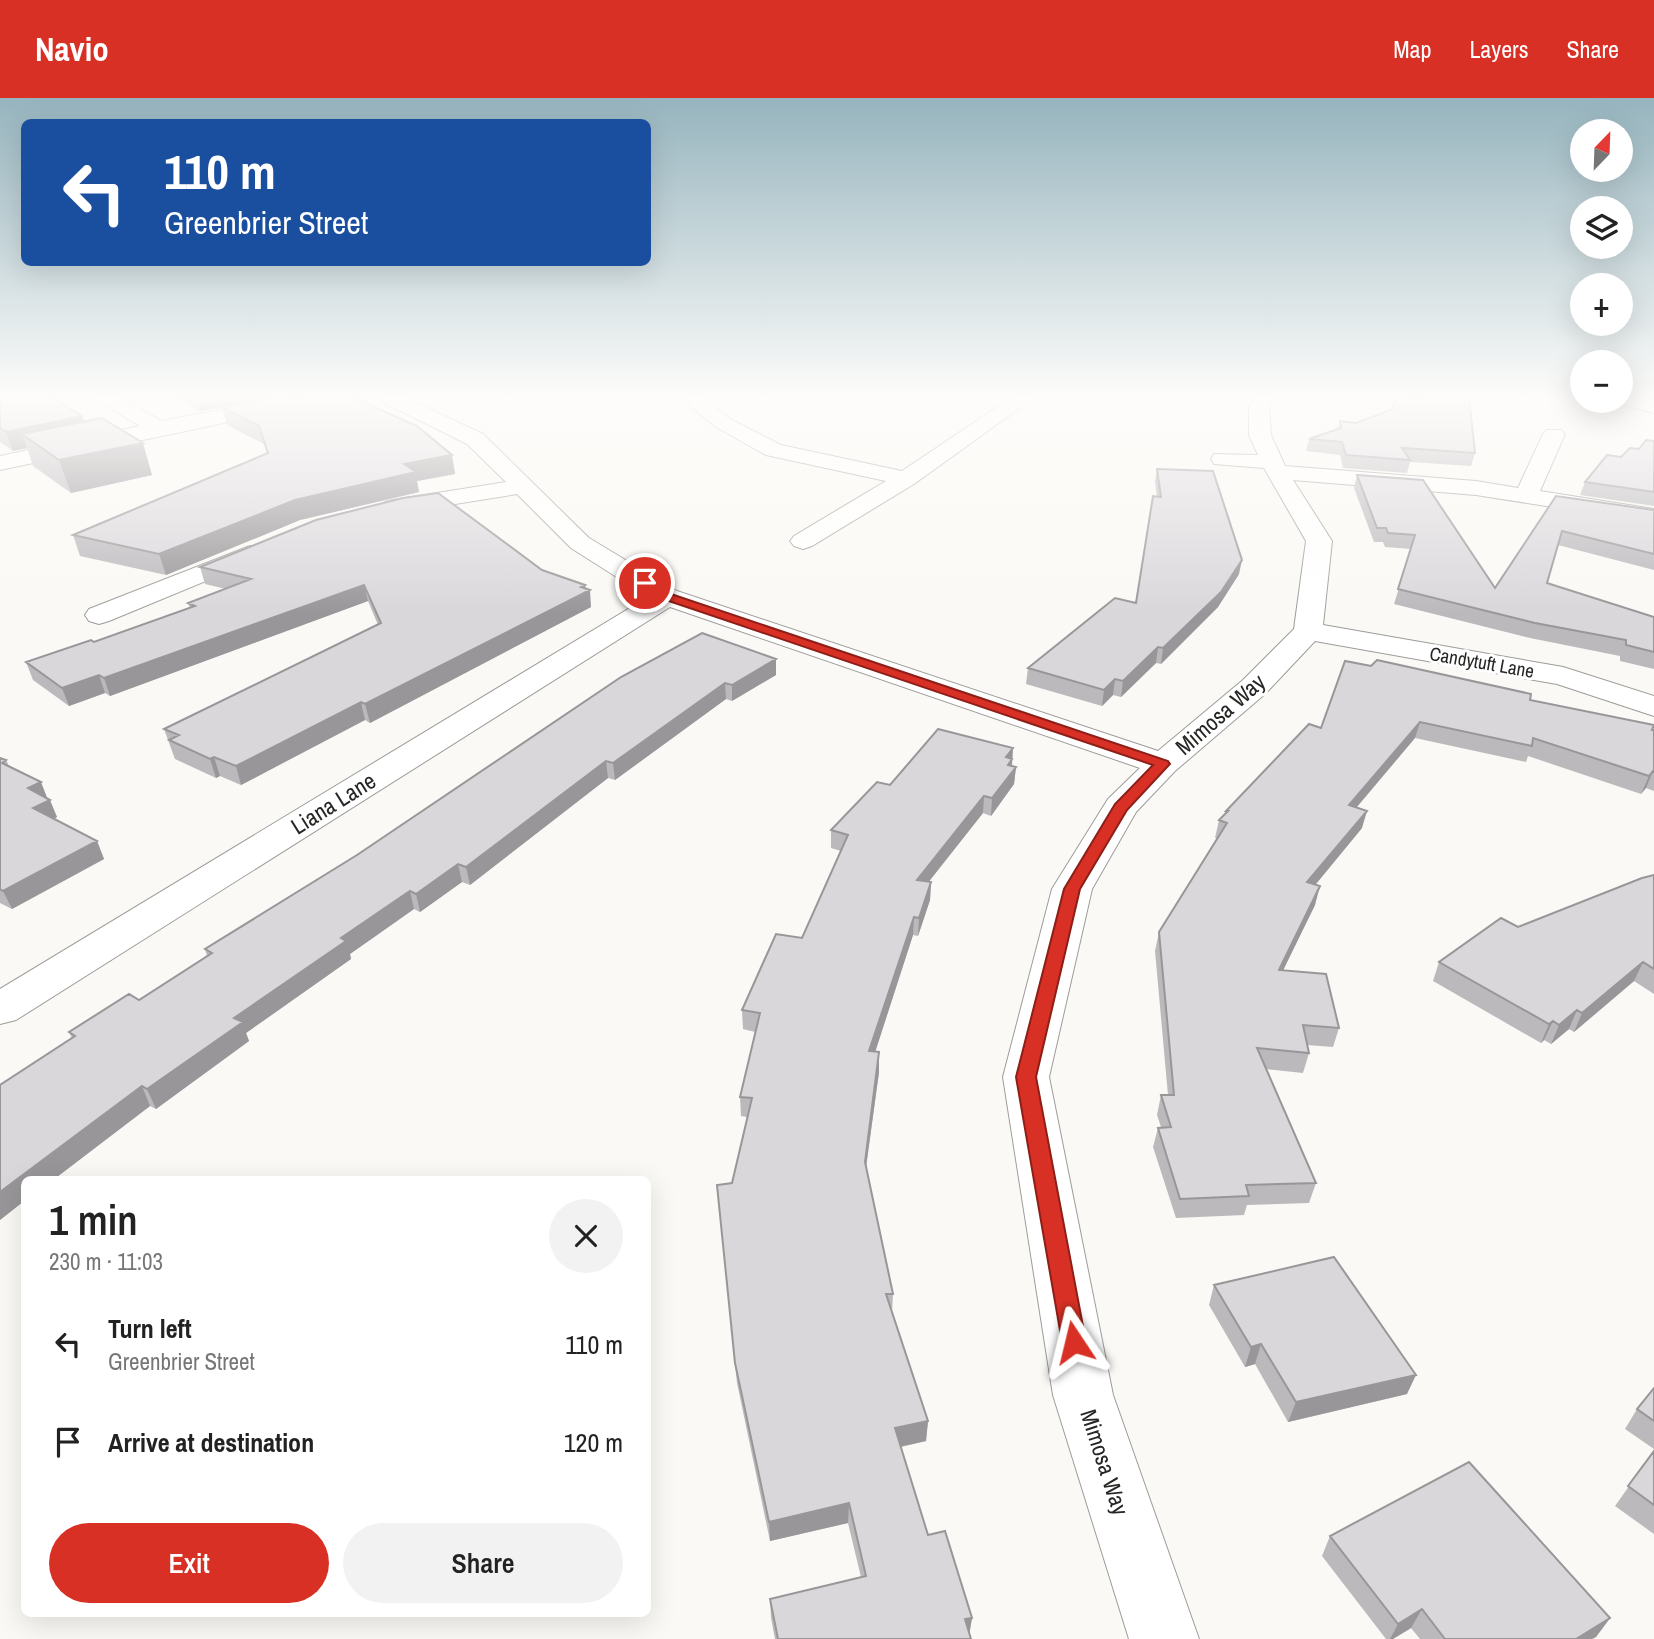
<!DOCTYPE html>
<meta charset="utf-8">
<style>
body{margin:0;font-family:"Archivo Narrow",sans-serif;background:#f2f2f2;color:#222;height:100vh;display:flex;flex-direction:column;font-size:26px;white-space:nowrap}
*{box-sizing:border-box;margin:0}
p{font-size:23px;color:#767676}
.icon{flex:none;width:38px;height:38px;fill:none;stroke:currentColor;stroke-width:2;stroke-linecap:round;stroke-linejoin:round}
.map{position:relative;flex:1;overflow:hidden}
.side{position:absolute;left:21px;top:1078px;width:630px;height:441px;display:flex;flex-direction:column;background:#fff;border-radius:10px;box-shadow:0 7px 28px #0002}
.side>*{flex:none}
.hud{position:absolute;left:21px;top:21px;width:630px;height:147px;border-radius:10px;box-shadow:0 7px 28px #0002;background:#1a4fa0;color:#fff;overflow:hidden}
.needle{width:46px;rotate:23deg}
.tools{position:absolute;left:1570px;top:21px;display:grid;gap:14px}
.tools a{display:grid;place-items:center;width:63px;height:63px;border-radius:50%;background:#fff;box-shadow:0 7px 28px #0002;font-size:35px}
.pin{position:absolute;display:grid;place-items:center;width:60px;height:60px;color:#fff;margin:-30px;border:4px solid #fff;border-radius:50%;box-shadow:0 2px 7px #0007}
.me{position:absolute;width:77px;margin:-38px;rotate:350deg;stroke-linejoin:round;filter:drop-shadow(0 0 5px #0008)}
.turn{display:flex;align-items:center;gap:24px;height:147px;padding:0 28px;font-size:32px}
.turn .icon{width:91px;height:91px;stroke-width:2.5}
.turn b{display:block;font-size:49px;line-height:60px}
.round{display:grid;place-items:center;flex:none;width:74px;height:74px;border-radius:37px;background:#f2f2f2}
.overview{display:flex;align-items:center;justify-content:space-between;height:119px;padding:0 28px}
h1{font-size:42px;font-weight:600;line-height:52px}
.button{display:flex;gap:14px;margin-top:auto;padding:14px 28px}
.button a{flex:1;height:80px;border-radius:42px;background:#d93025;color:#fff;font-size:28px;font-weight:600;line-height:80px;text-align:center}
.button a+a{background:#f2f2f2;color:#222}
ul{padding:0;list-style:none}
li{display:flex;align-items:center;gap:21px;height:98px;padding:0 28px}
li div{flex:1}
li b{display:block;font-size:26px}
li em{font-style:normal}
header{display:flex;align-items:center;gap:42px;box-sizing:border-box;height:98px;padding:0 35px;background:#d93025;color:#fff}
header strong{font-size:33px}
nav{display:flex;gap:38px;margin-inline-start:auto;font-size:24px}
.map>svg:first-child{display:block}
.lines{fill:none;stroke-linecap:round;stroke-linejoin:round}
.minor-casing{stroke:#9d9c99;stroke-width:2}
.minor{fill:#fff;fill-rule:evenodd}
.wall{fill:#bbb9bc}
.shaded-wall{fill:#999699}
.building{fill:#dad7db;stroke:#999699;stroke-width:2}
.route{fill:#d93025;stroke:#8d1f18;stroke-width:2}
.labels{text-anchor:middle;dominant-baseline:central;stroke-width:6;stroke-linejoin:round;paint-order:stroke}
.far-street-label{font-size:19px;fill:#262624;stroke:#fff}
.street-label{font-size:23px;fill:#262624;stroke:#fff}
</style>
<header>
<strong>Navio</strong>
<nav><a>Map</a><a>Layers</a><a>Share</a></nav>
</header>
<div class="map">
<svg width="1654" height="1541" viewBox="0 0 1654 1541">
<rect width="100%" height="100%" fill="#faf9f5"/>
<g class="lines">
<g class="minor-casing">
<path id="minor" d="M 92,299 L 117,299 L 162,323 L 288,299 L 329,299 L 319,305 L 0,372 L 0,358 L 140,328 Z
M 378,299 L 404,299 L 483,336 L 589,440 L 677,493 L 1158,653 L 1243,582 L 1294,531 L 1306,443 L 1264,370 L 1214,366 L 1211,361 L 1214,356 L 1258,357 L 1249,337 L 1249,308 L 1257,299 L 1279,299 L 1269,309 L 1271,337 L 1285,368 L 1476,383 L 1518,390 L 1543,336 L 1547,332 L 1561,332 L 1565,336 L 1540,393 L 1654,411 L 1654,425 L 1476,397 L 1293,382 L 1332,443 L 1323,527 L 1563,569 L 1654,598 L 1654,618 L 1557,586 L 1315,543 L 1265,596 L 1175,673 L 1136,714 L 1092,791 L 1049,979 L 1113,1297 L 1199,1541 L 1129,1541 L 1053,1297 L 1003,979 L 1052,791 L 1108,701 L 1140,670 L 670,509 L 16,922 L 0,926 L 0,891 L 648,499 L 571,450 L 517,396 L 393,416 L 385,414 L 381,409 L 385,404 L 393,402 L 506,384 L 467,346 L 381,303 Z
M 679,299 L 701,299 L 730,321 L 781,347 L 902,373 L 1012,299 L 1035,299 L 914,386 L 812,448 L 803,451 L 794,448 L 790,443 L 794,438 L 886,383 L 766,357 L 716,329 Z
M 1620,299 L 1639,299 L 1654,303 L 1654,315 L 1612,303 L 1620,303 Z
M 250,448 L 259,451 L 263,456 L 259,461 L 109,523 L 99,526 L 89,523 L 85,517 L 89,511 Z"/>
</g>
<use href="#minor" class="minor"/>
</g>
<path class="wall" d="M 0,299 L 84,324 L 152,377 L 71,395 L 33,368 L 27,350 L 13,353 L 0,344 Z
M 172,299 L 262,299 L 262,301 L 452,357 L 455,376 L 417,383 L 419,394 L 300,422 L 166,477 L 80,458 L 73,437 L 267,356 L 264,346 L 227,327 L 222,309 L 248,304 L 200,313 Z
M 1340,323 L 1475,355 L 1471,368 L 1410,364 L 1407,375 L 1343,370 L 1340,357 L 1306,353 L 1309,341 L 1338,331 Z
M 1654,343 L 1654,408 L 1580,397 L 1585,384 L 1621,359 Z
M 1157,371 L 1239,476 L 1218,509 L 1161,566 L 1156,565 L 1121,599 L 1113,597 L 1102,608 L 1026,586 L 1028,570 L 1136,505 L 1157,399 L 1155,383 Z
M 1357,377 L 1495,490 L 1556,398 L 1654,412 L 1654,472 L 1558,447 L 1547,485 L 1654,519 L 1654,571 L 1620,563 L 1620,558 L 1530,540 L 1394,506 L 1411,451 L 1385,449 L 1383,444 L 1374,444 L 1354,390 Z
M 200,469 L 542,472 L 585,487 L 591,509 L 370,625 L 365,622 L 241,687 L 220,678 L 216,680 L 175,661 L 164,631 L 378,527 L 368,503 L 110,598 L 105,595 L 69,608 L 33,582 L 26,564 L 94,544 L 190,510 L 188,505 L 226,491 L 205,486 Z
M 776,577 L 732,603 L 726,601 L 615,682 L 608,680 L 470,787 L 462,784 L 420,814 L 414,811 L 350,856 L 351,861 L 246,935 L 249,943 L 156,1011 L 150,1008 L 53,1082 L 24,1082 L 24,1103 L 0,1122 L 0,987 L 72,940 L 69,934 L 139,902 L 207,858 L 205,851 L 357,757 L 621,579 Z
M 1530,602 L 1654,632 L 1654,693 L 1646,690 L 1641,696 L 1528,658 L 1526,664 L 1415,640 L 1357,709 L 1362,730 L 1315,787 L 1315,807 L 1283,872 L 1339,930 L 1333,949 L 1307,947 L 1309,955 L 1303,975 L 1266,971 L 1316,1085 L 1309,1105 L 1247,1107 L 1244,1117 L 1176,1120 L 1153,1049 L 1158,1030 L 1161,1029 L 1157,1017 L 1161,997 L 1168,997 L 1155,853 L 1159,834 L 1217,740 L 1215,740 L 1219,722 L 1225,717 L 1226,713 L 1321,630 Z
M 1013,650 L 1012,668 L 1016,669 L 1014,686 L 991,718 L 983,715 L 929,783 L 931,784 L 930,802 L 918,838 L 913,837 L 875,954 L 879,954 L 879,974 L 866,1070 L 893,1196 L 892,1214 L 928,1323 L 926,1343 L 901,1349 L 928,1437 L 972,1520 L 969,1536 L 971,1541 L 775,1541 L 771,1520 L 770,1501 L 861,1479 L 848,1425 L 770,1443 L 737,1285 L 717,1087 L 732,1085 L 747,1019 L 741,1018 L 740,999 L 755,934 L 743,931 L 742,912 L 802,840 L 841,753 L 831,750 L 831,732 L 890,687 Z
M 0,660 L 6,662 L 9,668 L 47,701 L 57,719 L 54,721 L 97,743 L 104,761 L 12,811 L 0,805 Z
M 1654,777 L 1654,896 L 1634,883 L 1574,934 L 1569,931 L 1551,946 L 1544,942 L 1541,945 L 1433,883 L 1439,864 L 1518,829 Z
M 1214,1187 L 1407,1296 L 1288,1324 L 1255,1266 L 1245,1269 L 1209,1207 Z
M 1654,1290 L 1654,1351 L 1625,1331 L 1637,1311 Z
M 1654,1353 L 1654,1436 L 1615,1408 Z
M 1330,1438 L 1610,1520 L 1596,1539 L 1592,1541 L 1420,1541 L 1411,1530 L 1393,1541 L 1386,1541 L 1322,1458 Z"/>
<path class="shaded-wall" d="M 196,299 L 262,299 L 262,301 L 200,313 Z
M 82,318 L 88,336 L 22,336 L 27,350 L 13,353 L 6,334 Z
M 143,345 L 152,377 L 71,395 L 59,362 Z
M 452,357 L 455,376 L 417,383 L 419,394 L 300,422 L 166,477 L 159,456 L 295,402 L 404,366 Z
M 1242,462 L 1239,476 L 1218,509 L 1161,566 L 1163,550 Z
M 364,487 L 368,503 L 110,598 L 104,580 Z
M 585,487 L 586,494 L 590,492 L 591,509 L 370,625 L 365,606 Z
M 1158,549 L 1156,565 L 1121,599 L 1123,583 Z
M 776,561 L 776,577 L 732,603 L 732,587 Z
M 99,577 L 105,595 L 69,608 L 62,590 Z
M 1115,581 L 1113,597 L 1102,608 L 1104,592 Z
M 725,585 L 726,601 L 615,682 L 613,665 Z
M 361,604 L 365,622 L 241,687 L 236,668 Z
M 1420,624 L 1415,640 L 1344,724 L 1349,707 Z
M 1013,650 L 1011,675 L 1016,669 L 1014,686 L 991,718 L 992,700 L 1006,659 Z
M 214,659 L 220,678 L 216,680 L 210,661 Z
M 606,663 L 608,680 L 470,787 L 466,769 Z
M 1653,673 L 1646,690 L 1641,696 L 1649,678 Z
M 41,684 L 48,702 L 28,690 Z
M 984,698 L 983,715 L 916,800 L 917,782 Z
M 50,702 L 57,719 L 40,728 L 33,710 Z
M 1367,713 L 1362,730 L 1302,803 L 1307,784 Z
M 97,743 L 104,761 L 12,811 L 3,793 Z
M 458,766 L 462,784 L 420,814 L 416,796 Z
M 931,784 L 930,802 L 918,838 L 919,820 Z
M 1320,788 L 1315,807 L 1274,891 L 1279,872 Z
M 410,793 L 414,811 L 350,856 L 351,861 L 246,935 L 249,943 L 156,1011 L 147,991 L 234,920 L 341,840 Z
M 914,819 L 913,837 L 869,973 L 869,953 Z
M 1643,864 L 1634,883 L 1574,934 L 1582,915 Z
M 1577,912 L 1569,931 L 1551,946 L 1559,927 Z
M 1553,923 L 1544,942 L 1541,945 L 1549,926 Z
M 879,954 L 879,974 L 864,1083 L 865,1064 Z
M 142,988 L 150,1008 L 53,1082 L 24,1082 L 24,1103 L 0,1122 L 0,1094 Z
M 1261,1246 L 1255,1266 L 1245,1269 L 1251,1249 Z
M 1416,1277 L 1407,1296 L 1288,1324 L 1296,1304 Z
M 928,1323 L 926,1343 L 894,1350 L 895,1330 Z
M 849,1405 L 848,1425 L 770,1443 L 769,1424 Z
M 1422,1511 L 1411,1530 L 1393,1541 L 1390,1541 L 1398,1526 Z
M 972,1520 L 969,1538 L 965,1521 Z
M 1610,1520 L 1596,1539 L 1592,1541 L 1576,1541 Z"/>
<path class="building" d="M 0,299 L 51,299 L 82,318 L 6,334 L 0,330 Z
M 273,299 L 292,299 L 296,301 L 304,299 L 352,299 L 417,328 L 452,357 L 404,366 L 416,374 L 295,402 L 159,456 L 73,437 L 268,355 L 259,328 L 222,309 Z
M 1397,299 L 1424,301 L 1429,299 L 1469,299 L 1475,355 L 1402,350 L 1410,362 L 1346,357 L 1342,344 L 1309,341 L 1341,330 L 1340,323 L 1356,325 L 1391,312 Z
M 102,320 L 143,345 L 59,362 L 22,336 Z
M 1646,342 L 1654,343 L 1654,394 L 1585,384 L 1607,357 L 1621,359 L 1630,350 L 1639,351 Z
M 1157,371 L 1213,373 L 1242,462 L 1221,494 L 1163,550 L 1158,549 L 1123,583 L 1115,581 L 1104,592 L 1028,570 L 1115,500 L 1136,505 L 1153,398 L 1161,399 Z
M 1357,377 L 1423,382 L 1495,490 L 1556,398 L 1654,412 L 1654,456 L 1562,433 L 1547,485 L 1654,519 L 1654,554 L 1626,547 L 1626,542 L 1535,525 L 1398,491 L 1415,437 L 1388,435 L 1386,430 L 1377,430 Z
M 438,395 L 542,472 L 585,487 L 581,489 L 590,492 L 365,606 L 361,604 L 236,668 L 214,659 L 210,661 L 169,642 L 179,637 L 164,631 L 381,525 L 364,487 L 104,580 L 99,577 L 62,590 L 26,564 L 91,542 L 94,544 L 195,508 L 188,505 L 251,481 L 200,469 L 316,422 L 403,400 Z
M 702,535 L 776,561 L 732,587 L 725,585 L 613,665 L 606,663 L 466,769 L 458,766 L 416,796 L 410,793 L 341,840 L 346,843 L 234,920 L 243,924 L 147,991 L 142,988 L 0,1094 L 0,987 L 75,938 L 69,934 L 129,896 L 139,902 L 212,855 L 205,851 L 357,757 L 621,579 Z
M 1377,562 L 1531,596 L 1530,602 L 1654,627 L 1652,632 L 1654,632 L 1654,674 L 1653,673 L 1649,678 L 1533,640 L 1532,648 L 1420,624 L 1349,707 L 1367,713 L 1307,784 L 1320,788 L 1279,872 L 1326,876 L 1339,930 L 1303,927 L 1309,955 L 1257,950 L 1316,1085 L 1246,1087 L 1249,1098 L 1180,1101 L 1158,1030 L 1171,1029 L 1161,997 L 1174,997 L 1159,834 L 1227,725 L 1219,722 L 1228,713 L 1226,713 L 1309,626 L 1321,630 L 1345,563 L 1371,568 Z
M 938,631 L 1013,650 L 1006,659 L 1012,661 L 1008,667 L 1016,669 L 992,700 L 984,698 L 917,782 L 931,784 L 919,820 L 914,819 L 869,953 L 879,954 L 865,1064 L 893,1196 L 886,1196 L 928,1323 L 895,1330 L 928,1437 L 945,1433 L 972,1520 L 965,1521 L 971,1541 L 778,1541 L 770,1501 L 866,1478 L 849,1405 L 769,1424 L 735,1265 L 717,1087 L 732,1085 L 752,1000 L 740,999 L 760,915 L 742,912 L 776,836 L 802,840 L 848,737 L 831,732 L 877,684 L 890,687 Z
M 0,660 L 6,662 L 2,665 L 41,684 L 28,690 L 50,702 L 33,710 L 97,743 L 3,793 L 0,791 Z
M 1654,777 L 1654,871 L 1643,864 L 1582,915 L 1577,912 L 1559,927 L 1553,923 L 1549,926 L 1439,864 L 1501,820 L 1518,829 L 1642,780 Z
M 1334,1159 L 1416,1277 L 1296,1304 L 1261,1246 L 1251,1249 L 1214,1187 Z
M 1654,1290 L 1654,1323 L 1637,1311 Z
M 1654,1353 L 1654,1407 L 1628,1388 Z
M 1469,1364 L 1610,1520 L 1576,1541 L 1445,1541 L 1422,1511 L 1398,1526 L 1330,1438 Z"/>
<linearGradient id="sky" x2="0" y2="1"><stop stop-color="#96b4be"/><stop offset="0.58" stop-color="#fdfcfa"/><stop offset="1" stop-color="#fdfcfa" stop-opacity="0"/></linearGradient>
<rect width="1654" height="515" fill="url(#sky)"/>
<path class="route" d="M 641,483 L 649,483 L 671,496 L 1168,663 L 1170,666 L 1127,712 L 1080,791 L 1036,979 L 1086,1244 L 1082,1251 L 1074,1255 L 1065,1251 L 1062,1244 L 1016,979 L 1064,791 L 1115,706 L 1153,667 L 663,501 L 641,487 Z"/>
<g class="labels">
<g class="far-street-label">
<text transform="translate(1482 564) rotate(10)">Candytuft Lane</text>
</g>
<g class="street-label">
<text transform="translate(1220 616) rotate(-41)">Mimosa Way</text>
<text transform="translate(333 705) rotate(-32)">Liana Lane</text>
<text transform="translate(1105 1364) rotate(72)">Mimosa Way</text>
</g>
</g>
</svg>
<div class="tools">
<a><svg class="needle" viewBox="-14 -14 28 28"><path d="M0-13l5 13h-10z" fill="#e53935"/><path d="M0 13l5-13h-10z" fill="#767676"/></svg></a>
<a><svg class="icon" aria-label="layers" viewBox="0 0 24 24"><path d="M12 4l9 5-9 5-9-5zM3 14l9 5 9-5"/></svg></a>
<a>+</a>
<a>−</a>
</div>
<div class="pin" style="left:645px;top:485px;background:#d93025"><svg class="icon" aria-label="arrive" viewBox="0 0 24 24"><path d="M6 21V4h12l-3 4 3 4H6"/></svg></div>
<svg class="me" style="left:1074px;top:1244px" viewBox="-20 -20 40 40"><path d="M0-17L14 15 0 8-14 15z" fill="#d93025" stroke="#fff" stroke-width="4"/></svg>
<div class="hud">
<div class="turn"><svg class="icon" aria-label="left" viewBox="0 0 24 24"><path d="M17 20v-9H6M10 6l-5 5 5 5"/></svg><div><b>110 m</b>Greenbrier Street</div></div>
</div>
<section class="side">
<div class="overview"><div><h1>1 min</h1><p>230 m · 11:03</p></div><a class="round"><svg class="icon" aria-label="close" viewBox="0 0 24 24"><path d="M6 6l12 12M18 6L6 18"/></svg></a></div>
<ul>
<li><svg class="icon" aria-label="left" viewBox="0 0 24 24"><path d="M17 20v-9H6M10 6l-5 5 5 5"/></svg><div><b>Turn left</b><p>Greenbrier Street</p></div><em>110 m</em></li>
<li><svg class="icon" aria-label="arrive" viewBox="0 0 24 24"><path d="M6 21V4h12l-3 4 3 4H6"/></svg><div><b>Arrive at destination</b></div><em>120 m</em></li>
</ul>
<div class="button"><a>Exit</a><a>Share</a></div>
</section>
</div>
